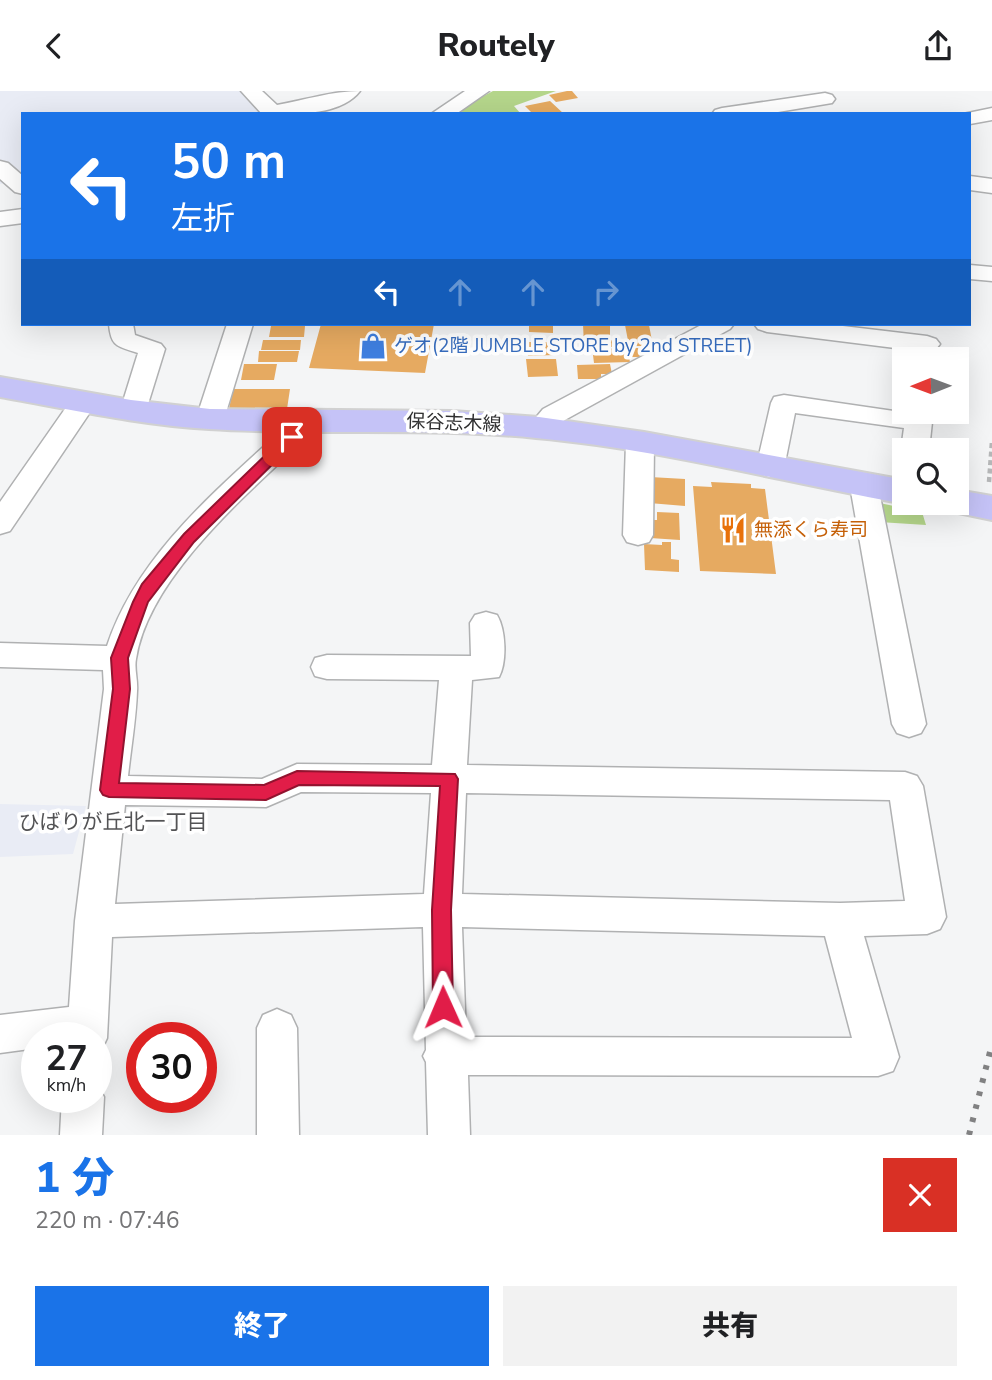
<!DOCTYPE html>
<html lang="ja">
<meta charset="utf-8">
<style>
body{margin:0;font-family:"Nunito Sans","Noto Sans JP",sans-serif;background:#f2f2f2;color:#202124;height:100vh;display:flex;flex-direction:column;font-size:26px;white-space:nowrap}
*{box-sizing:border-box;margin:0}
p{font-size:23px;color:#757577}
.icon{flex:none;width:38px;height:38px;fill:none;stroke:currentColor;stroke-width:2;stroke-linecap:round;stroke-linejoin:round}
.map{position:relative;height:1044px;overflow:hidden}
.sheet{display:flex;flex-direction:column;background:#fff;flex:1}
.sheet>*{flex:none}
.guide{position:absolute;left:21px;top:21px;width:950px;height:214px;border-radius:0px;box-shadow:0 7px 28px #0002;background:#1a73e8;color:#fff;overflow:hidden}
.needle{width:46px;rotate:269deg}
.tools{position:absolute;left:892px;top:256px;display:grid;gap:14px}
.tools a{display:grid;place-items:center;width:77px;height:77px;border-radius:0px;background:#fff;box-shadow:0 7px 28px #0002;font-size:35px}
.speed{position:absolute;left:21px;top:931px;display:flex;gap:14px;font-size:35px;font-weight:700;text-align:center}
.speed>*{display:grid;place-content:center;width:91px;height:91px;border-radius:50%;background:#fff;box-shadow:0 7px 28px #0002;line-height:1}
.speed small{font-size:18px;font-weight:400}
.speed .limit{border:10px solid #d22;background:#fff;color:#111}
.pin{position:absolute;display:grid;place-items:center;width:60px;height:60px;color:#fff;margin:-30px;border-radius:14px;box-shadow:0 4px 10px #0006}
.me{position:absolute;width:77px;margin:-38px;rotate:359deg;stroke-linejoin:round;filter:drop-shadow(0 0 5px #0008)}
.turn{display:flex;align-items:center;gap:24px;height:147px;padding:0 35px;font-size:32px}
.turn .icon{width:91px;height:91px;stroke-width:2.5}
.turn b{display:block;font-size:49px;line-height:60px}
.lanes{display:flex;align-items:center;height:66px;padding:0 35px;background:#0003;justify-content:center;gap:35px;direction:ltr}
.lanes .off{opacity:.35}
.round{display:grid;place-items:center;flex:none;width:74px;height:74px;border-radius:0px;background:#f2f2f2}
.head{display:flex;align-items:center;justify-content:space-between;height:119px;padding:0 35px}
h1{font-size:42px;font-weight:800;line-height:52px;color:#1a73e8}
.button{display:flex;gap:14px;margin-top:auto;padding:14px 35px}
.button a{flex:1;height:80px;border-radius:0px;background:#1a73e8;color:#fff;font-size:28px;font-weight:800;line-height:80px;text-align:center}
.button a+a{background:#f2f2f2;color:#202124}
header{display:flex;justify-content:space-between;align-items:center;height:91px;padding:0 35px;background:#fff;font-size:32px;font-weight:800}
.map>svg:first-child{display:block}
.built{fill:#e9ecf5}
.green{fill:#b5d68b}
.building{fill:#e6aa61}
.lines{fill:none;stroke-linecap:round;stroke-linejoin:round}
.minor-casing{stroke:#b0b1b2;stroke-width:3}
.major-casing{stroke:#d1d1d1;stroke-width:4}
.path{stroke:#b6b7b8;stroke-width:4.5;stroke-dasharray:5 3.5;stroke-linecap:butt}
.minor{fill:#fff;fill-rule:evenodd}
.major{fill:#c5c3f7;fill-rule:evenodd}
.rail{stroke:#818182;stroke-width:6;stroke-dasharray:4.5 9;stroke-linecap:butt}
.route{fill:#e11d48;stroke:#92132f;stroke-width:2}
.labels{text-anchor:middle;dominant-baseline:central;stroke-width:7;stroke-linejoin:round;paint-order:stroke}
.shop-label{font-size:19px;fill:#366cbe;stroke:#fff;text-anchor:start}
.street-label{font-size:19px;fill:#2f2f30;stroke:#fff}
.food-label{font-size:19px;fill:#c56008;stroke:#fff;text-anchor:start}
.neighbourhood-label{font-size:21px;fill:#535355;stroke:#fff}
</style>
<header><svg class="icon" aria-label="back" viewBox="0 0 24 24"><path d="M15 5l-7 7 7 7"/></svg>Routely<svg class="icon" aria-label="share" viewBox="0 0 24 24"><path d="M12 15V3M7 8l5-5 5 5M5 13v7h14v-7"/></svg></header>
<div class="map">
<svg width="992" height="1044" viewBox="0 0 992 1044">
<rect width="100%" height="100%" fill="#f4f5f6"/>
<path class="built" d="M 0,0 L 241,0 L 263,23 L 23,23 L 23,89 L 0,93 Z
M 0,713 L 86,715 L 73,763 L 0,766 Z"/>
<path class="green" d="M 493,0 L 556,0 L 514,15 L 521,23 L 468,23 L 457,19 Z
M 875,411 L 922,421 L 926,434 L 879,431 Z"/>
<path class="building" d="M 567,0 L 572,0 L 578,7 L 556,11 L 549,4 Z
M 550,10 L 564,23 L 533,23 L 525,15 Z
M 321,233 L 434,233 L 425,282 L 309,277 Z
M 529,233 L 553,233 L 553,242 L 529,241 Z
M 583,233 L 610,233 L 610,249 L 620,249 L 620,256 L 584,255 Z
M 625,234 L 649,234 L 653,255 L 629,255 Z
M 271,235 L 305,235 L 304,246 L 269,246 Z
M 263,249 L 301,249 L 300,259 L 261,259 Z
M 527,251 L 552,251 L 554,264 L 528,265 Z
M 638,257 L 640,266 L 629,266 L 630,271 L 594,272 L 593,264 L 601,264 L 600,258 Z
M 259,260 L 299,260 L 297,271 L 258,271 Z
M 526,268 L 556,268 L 558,285 L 528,286 Z
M 244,273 L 277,273 L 274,289 L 241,289 Z
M 610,273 L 612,283 L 601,283 L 601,288 L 578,288 L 577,274 Z
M 233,298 L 290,298 L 287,318 L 229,318 Z
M 650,386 L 685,388 L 685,415 L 649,412 Z
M 711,391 L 751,393 L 751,397 L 765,398 L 776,483 L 700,480 L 693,395 L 712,396 Z
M 657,421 L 679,422 L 680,449 L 650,447 L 650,429 L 657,429 Z
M 662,451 L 671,451 L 671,468 L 679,469 L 679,481 L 645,479 L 644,453 L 662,454 Z"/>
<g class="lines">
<g class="minor-casing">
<path id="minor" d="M 241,0 L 262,0 L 277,14 C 305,9 332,0 360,0 C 340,26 291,23 262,23 Z
M 465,0 L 489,0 L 456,23 L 431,23 Z
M 825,2 L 832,4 L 835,8 L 832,12 L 766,23 L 712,23 L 715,19 L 722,17 Z
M 992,17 L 992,29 L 970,33 L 970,23 L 963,23 Z
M 0,70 L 8,72 L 23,85 L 23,103 L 15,101 L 0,88 Z
M 970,85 L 992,88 L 992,102 L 970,99 Z
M 23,118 L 23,132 L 0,135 L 0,121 Z
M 970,174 L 992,176 L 992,190 L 970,188 Z
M 109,233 L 133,233 L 135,244 L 161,253 L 165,258 L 144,326 L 134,328 L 124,326 L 120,320 L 138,262 C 117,255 111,256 109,233 Z
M 227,233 L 253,233 L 224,328 L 220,334 L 210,336 L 200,334 L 196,328 Z
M 703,233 L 734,233 L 730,238 L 563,330 C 552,341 547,347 531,343 L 527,337 L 543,318 Z
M 754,233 L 826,233 L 927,245 L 936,248 L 940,253 L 936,258 L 927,261 L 767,241 L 758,238 Z
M 84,303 L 94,305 L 97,311 L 10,440 L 0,443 L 0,411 L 74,305 Z
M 784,304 L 928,325 L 932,331 L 929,359 L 905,359 L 905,365 L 901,359 L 904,337 L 795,322 L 784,377 L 780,383 L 770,386 L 760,383 L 756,377 L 771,312 L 774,306 Z
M 309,320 L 319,323 L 323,329 L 319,335 C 259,393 149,482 136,568 C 134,578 138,589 137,600 C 136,628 131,657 128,685 L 262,688 L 297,673 L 432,674 L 439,589 L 327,588 L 315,585 L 311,576 L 315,567 L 327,564 L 471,565 L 470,532 L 475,524 L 486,521 L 497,524 C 506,539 507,571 499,586 L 472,589 L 467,674 L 905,681 L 917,685 L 923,695 L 946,826 L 940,838 L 927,843 L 864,845 L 899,966 L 893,980 L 878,985 L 468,984 L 470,1044 L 428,1044 L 426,971 L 423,965 L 426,959 L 423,836 L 112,846 L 107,947 L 101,960 L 96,962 L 96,947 L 37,947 L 37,957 L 0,962 L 0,924 L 69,916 L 75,830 L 104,598 L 103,579 L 0,576 L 0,552 L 107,555 C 139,458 228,390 299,323 ZM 301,701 L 431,702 L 424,803 L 115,813 L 125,714 L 266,716 ZM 466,702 L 890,709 L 905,810 L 840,812 L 462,803 ZM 462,836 L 825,845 L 852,947 L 466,946 Z
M 640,343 L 650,346 L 654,352 L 653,444 L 649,451 L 638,454 L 627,451 L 623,444 L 626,352 L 630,346 Z
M 864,386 L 874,388 L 878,395 L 926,633 L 921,642 L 909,646 L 897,642 L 892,633 L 850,395 L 854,388 Z
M 277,918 L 291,924 L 297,937 L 299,1044 L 257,1044 L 257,937 L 263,924 Z
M 96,991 L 104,1006 L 102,1044 L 60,1044 L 62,1006 L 96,1006 Z"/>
</g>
<g class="major-casing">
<path id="major" d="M 0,286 L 131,309 L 210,318 L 452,320 L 539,326 L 644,341 L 905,389 L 905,411 L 910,411 L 905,413 C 782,391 660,358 536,347 C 427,336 318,345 209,338 C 138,334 69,318 0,306 Z
M 957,399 L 992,405 L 992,429 L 944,419 L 939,411 L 957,411 Z"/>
</g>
<path class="path" d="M 989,391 L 992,350"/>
<use href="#minor" class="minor"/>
<use href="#major" class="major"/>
<path class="rail" d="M 969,1044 L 992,953"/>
</g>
<path class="route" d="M 292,341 L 299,346 L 297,349 L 194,451 L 148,511 L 128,567 L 130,598 L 119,692 L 264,694 L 297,680 L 455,683 L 458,688 L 451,819 L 453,916 L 450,923 L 443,926 L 436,923 L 433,916 L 432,819 L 440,695 L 299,694 L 266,709 L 109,706 L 103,704 L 100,699 L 113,598 L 111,567 L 133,511 L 142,493 L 184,443 L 287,343 Z"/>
<defs>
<g id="shop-bare" transform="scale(2.1)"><path d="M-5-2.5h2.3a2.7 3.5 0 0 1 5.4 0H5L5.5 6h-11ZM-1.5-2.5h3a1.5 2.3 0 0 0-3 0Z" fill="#3f7fe0" stroke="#fff" stroke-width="2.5" paint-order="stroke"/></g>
<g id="restaurant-bare" transform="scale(2.1)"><path d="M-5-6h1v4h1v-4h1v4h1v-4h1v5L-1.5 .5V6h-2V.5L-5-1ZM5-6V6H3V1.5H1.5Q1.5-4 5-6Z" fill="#e8710a" stroke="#fff" stroke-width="2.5" paint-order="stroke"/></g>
</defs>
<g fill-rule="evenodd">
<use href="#shop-bare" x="373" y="255"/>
<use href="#restaurant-bare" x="733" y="439"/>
</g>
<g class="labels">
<g class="shop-label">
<text x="394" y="255">ゲオ(2階 JUMBLE STORE by 2nd STREET)</text>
</g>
<g class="street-label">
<text transform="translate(454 332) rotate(2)">保谷志木線</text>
</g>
<g class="food-label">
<text x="754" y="439">無添くら寿司</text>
</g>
<g class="neighbourhood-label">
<text x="113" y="731">ひばりが丘北一丁目</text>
</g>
</g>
</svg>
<div class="tools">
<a><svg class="needle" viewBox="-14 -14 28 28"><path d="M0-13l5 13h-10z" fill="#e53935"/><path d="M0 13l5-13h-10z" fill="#757577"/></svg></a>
<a><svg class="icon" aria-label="search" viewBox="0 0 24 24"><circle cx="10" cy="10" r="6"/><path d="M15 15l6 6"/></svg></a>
</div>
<div class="speed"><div>27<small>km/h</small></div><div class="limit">30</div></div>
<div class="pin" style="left:292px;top:346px;background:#d93025"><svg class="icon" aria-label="arrive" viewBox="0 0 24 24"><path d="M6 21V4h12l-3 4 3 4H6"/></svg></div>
<svg class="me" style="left:443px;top:916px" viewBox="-20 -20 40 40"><path d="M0-17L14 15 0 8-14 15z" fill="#e11d48" stroke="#fff" stroke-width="4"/></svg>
<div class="guide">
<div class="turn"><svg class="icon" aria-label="left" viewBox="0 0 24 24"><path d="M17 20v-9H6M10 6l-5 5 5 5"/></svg><div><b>50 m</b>左折</div></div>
<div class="lanes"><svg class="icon" aria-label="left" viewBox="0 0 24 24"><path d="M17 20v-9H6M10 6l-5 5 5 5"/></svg><svg class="icon off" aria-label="ahead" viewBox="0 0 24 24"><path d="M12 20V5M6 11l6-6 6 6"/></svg><svg class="icon off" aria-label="ahead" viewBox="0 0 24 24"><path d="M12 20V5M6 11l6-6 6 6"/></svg><svg class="icon off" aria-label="right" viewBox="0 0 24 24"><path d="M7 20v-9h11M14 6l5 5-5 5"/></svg></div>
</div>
</div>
<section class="sheet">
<div class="head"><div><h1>1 分</h1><p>220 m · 07:46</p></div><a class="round" style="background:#d93025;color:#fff"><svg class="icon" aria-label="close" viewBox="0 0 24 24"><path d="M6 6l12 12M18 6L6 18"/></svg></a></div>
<div class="button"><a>終了</a><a>共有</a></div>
</section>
